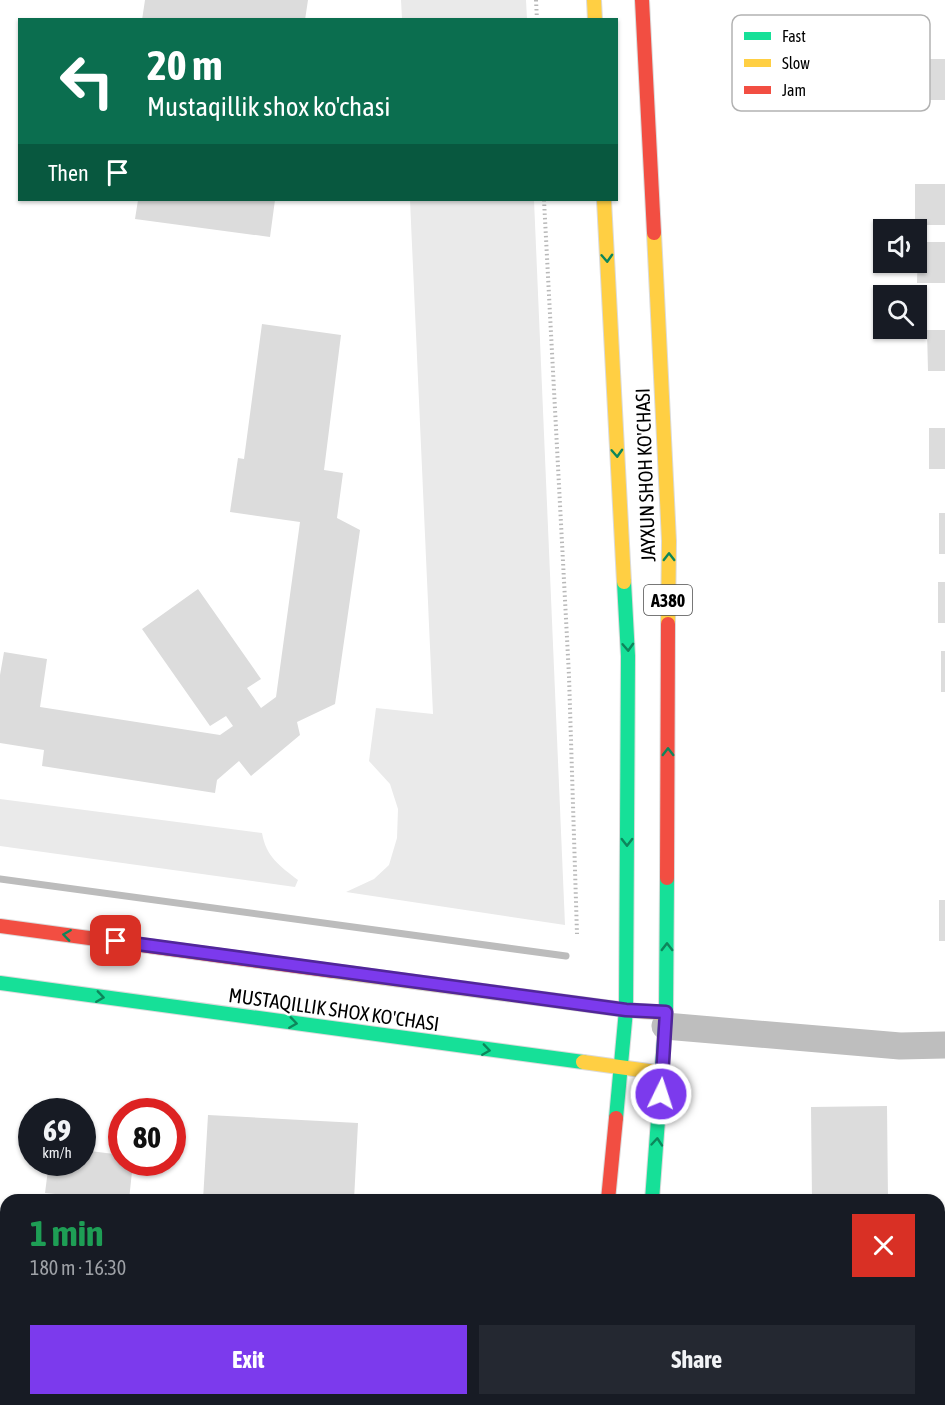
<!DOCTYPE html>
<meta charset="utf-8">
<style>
body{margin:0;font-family:"Asap Condensed",sans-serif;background:#242831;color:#f1f3f6;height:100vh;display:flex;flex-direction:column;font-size:22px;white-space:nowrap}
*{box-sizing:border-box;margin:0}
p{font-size:20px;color:#9ea1a6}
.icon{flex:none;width:33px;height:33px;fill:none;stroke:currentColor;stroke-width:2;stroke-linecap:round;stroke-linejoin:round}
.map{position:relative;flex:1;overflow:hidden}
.details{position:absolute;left:0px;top:1194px;width:945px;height:212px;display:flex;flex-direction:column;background:#171b24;border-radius:18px 18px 0 0;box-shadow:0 2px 4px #0004}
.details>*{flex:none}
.top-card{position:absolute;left:18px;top:18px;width:600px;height:183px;border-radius:0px;box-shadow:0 2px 4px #0004;background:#0b6e4f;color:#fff;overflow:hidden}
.tools{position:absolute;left:873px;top:219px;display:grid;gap:12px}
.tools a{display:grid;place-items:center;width:54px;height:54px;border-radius:0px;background:#171b24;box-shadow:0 2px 4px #0004;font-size:30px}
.speed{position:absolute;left:18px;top:1098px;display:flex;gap:12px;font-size:30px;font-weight:700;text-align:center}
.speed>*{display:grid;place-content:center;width:78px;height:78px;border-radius:50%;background:#171b24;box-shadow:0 2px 4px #0004;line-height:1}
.speed small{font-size:15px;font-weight:400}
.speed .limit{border:9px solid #d22;background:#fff;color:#111}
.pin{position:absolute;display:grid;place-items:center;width:51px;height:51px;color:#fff;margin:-26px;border-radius:12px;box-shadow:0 3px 9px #0006}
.me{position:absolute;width:66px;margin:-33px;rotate:4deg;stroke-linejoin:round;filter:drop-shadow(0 0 4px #0008)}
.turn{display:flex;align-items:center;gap:21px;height:126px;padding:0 30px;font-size:27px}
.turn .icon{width:78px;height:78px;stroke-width:2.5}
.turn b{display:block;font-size:42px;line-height:51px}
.then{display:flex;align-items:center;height:57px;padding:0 30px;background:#0003;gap:12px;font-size:22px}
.round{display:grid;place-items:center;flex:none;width:63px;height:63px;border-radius:0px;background:#242831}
.summary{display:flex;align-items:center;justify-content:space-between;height:102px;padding:0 30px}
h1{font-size:36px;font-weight:700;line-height:45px;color:#1e9e55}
.action{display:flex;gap:12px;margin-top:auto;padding:12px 30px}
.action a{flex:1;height:69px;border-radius:0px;background:#7c3aed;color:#fff;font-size:24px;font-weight:700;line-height:69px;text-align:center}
.action a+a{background:#242831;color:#f1f3f6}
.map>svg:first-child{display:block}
.green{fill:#eaeaea}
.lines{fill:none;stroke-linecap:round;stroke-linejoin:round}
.stream{stroke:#bcbcbc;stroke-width:7}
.building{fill:#dcdcdc}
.fast-casing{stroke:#dbdbdb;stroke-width:16}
.slow-casing{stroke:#dbdbdb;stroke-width:16}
.jam-casing{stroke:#dbdbdb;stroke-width:16}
.path{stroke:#b8b8b8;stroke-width:4;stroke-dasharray:1.5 3;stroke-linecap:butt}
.street{stroke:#bebebe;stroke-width:27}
.fast{stroke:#16e098;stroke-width:14}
.slow{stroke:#ffcf43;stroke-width:14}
.jam{stroke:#f24e42;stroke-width:14}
.oneway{stroke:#0d865b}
.route-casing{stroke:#51269a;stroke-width:15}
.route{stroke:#7c3aed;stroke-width:10}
.labels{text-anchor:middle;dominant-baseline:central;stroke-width:4.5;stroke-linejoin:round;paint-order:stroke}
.shield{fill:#fff;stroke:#4c4c4c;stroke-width:1.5}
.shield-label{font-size:18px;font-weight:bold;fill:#000}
.street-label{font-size:20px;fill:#000;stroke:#fff}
.key{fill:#fff;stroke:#b2b2b2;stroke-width:1.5}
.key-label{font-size:16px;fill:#000}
</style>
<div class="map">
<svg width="945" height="1405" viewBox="0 0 945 1405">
<rect width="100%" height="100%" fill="#fff"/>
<path class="green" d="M 401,0 L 526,0 L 527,19 L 402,19 Z
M 410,200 L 534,200 L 565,925 L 346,892 L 374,879 L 389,865 L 397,838 L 398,809 L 390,784 L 369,761 L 376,708 L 433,714 Z
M 0,799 L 262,833 C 266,857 280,866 298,880 L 295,887 L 0,846 Z"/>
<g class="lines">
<path class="stream" d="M 0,879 L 566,956"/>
</g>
<path class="building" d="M 145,0 L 308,0 L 305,20 L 142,20 Z
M 918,59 L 945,59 L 945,100 L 918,100 Z
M 915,184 L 945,184 L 945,225 L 915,225 Z
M 138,200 L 275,200 L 270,237 L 135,219 Z
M 918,242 L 945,242 L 945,283 L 917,283 Z
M 262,324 L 341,335 L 324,470 L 343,473 L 337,518 L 360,530 L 335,704 L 297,722 L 300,735 L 251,776 L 239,761 L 217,780 L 215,793 L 42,766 L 44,750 L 0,743 L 0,675 L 4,652 L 47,659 L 40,707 L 220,735 L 233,726 L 226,716 L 210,726 L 142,629 L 198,589 L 261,679 L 247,688 L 261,708 L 276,697 L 300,522 L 230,512 L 238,458 L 244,459 Z
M 927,330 L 945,330 L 945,371 L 928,371 Z
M 929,428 L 945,428 L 945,469 L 929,469 Z
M 939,513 L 945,513 L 945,554 L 939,554 Z
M 938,582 L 945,582 L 945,623 L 938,623 Z
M 941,651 L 945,651 L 945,692 L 941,692 Z
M 939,900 L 945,900 L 945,941 L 939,941 Z
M 887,1106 L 888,1200 L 812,1200 L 811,1107 Z
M 208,1115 L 358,1123 L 354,1200 L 203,1200 Z
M 82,1150 L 122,1155 L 122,1162 L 133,1162 L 129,1200 L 85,1200 L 86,1197 L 45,1193 L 49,1162 L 82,1162 Z
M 115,1400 L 166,1400 L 165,1405 L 115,1405 Z
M 815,1400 L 896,1400 L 896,1405 L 816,1405 Z"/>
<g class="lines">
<g class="fast-casing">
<path id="fast" d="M 0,983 L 583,1062
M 616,1118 L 626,1010 L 628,656 L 624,582
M 652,1200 L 666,1013 L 667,878"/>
</g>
<g class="slow-casing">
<path id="slow" d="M 594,0 L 595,20
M 604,200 L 624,582
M 654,233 L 669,541 L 668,624
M 333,971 L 626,1010 L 666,1013
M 583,1062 L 663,1073"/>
</g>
<g class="jam-casing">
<path id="jam" d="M 642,0 L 654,233
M 667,878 L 668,624
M 0,926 L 333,971
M 608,1200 L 616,1118
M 590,1405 L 591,1400
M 634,1405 L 635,1400"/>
</g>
<path class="path" d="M 536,0 L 537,20
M 544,200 L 569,676 L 577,934"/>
<path class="street" d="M 665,1026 L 900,1046 L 945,1045"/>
<use href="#fast" class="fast"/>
<use href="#slow" class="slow"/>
<use href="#jam" class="jam"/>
</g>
<defs><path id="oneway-chevron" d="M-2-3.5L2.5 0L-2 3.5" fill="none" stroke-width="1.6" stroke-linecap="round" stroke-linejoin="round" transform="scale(1.5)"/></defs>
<g class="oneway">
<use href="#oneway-chevron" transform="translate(607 258) rotate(87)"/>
<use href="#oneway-chevron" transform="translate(617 453) rotate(87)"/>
<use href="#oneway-chevron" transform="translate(669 557) rotate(-90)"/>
<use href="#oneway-chevron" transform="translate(628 647) rotate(87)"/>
<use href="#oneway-chevron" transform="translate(668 752) rotate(-90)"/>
<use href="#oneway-chevron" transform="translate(627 842) rotate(90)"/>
<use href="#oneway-chevron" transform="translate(67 935) rotate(-172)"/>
<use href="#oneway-chevron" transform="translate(667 947) rotate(-90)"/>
<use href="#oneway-chevron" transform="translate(100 997) rotate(8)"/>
<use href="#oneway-chevron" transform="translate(293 1023) rotate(8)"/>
<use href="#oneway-chevron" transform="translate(486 1050) rotate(8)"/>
<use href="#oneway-chevron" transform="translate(657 1142) rotate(-85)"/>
</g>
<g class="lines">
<g class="route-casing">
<path id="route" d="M 116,941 L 626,1010 L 666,1012 L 661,1094"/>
</g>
<use href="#route" class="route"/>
</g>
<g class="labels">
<rect class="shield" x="644" y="585" width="48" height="30" rx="4.5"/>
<g class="shield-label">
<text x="668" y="600">A380</text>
</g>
<g class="street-label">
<text transform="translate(645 475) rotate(-92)">JAYXUN SHOH KO'CHASI</text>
<text transform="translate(334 1009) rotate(8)">MUSTAQILLIK SHOX KO'CHASI</text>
</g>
</g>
<rect x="732" y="15" width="198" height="96" rx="9" class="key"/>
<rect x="744" y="32" width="27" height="8" fill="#16e098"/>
<rect x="744" y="59" width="27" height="8" fill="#ffcf43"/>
<rect x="744" y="86" width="27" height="8" fill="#f24e42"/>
<g class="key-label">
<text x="782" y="42">Fast</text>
<text x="782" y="69">Slow</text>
<text x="782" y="96">Jam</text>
</g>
</svg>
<div class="tools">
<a><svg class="icon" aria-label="sound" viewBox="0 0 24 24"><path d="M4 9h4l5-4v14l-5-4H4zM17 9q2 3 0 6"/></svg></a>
<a><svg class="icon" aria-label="search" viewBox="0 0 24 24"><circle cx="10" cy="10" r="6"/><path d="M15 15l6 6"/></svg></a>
</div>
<div class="speed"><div>69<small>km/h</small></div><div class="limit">80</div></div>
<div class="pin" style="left:116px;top:941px;background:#d93025"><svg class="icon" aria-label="arrive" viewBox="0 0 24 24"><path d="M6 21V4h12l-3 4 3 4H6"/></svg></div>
<svg class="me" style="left:661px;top:1094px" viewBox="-20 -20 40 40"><circle r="17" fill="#7c3aed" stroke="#fff" stroke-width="3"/><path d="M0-11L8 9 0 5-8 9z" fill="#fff"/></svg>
<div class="top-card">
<div class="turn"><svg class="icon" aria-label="left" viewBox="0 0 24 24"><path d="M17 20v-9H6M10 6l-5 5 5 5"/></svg><div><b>20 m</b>Mustaqillik shox ko'chasi</div></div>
<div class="then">Then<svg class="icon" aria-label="arrive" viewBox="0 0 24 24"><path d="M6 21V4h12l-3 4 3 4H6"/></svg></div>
</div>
<section class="details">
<div class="summary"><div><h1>1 min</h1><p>180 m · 16:30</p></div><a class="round" style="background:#d93025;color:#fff"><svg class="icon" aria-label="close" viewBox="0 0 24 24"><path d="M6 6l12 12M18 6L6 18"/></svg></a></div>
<div class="action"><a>Exit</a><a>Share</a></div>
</section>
</div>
